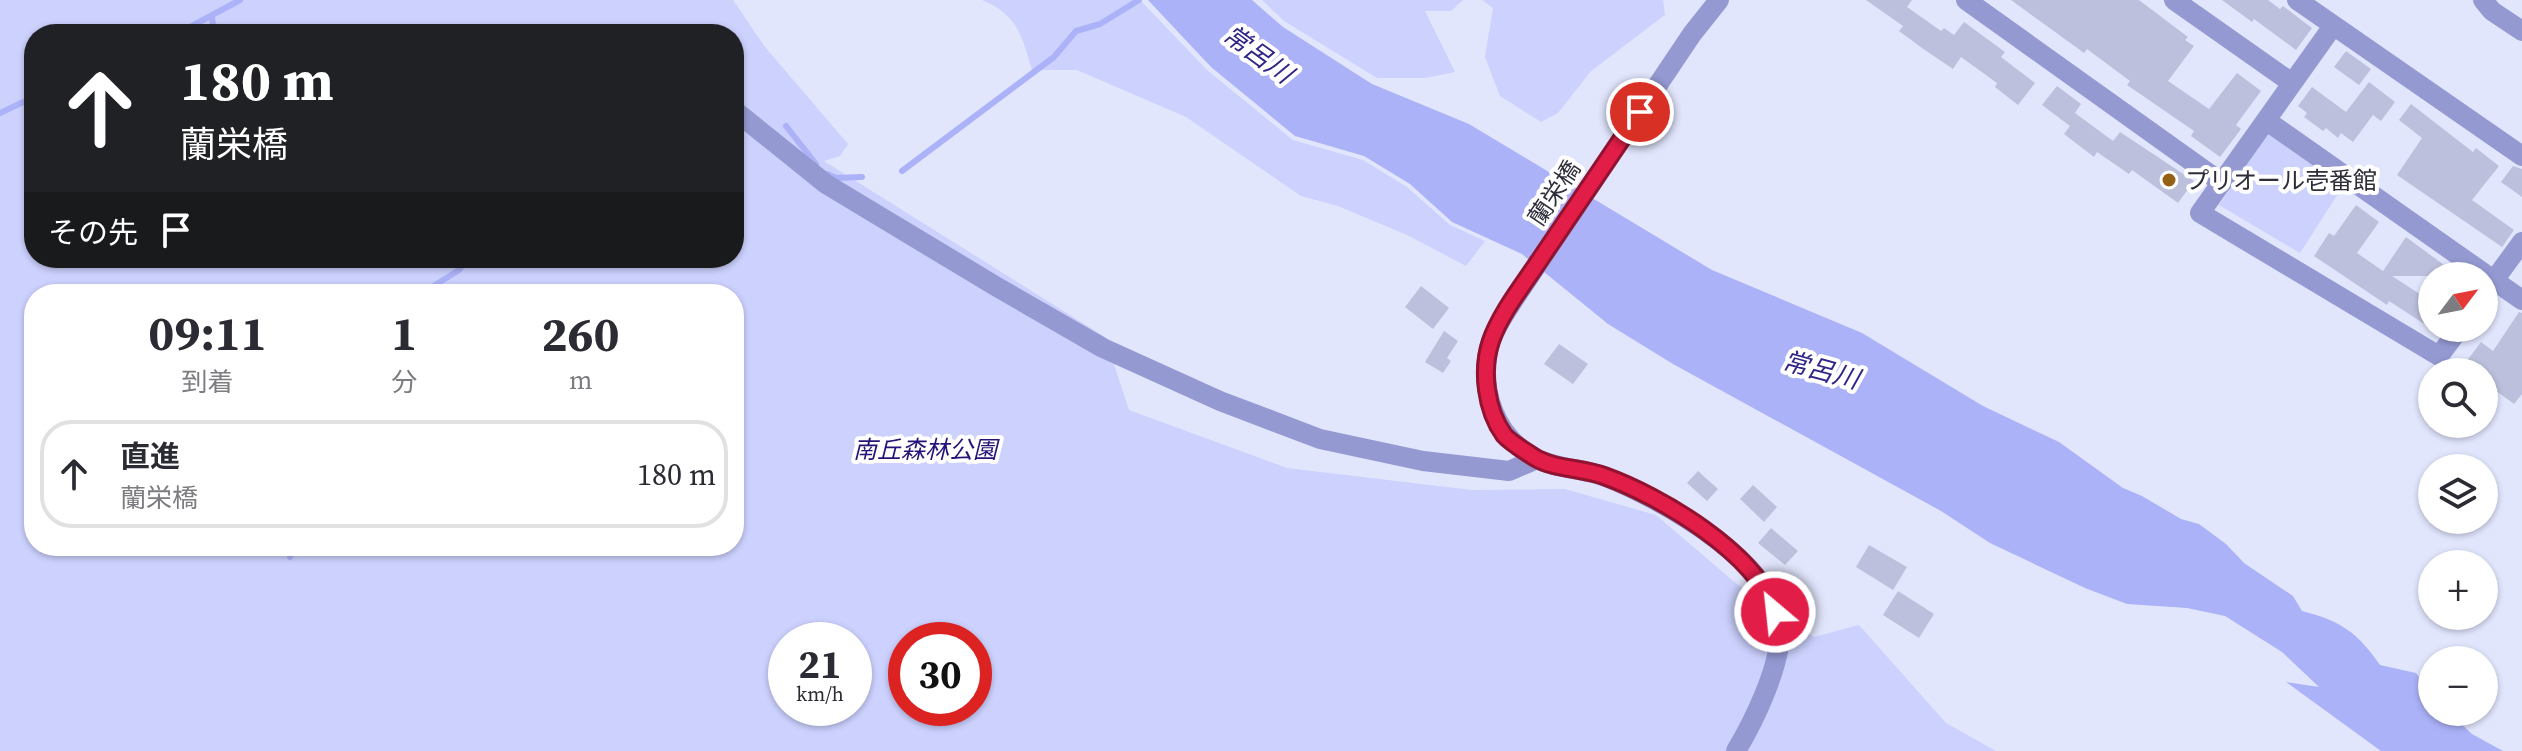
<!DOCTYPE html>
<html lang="ja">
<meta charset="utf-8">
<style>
body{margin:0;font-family:"Source Serif 4","Noto Sans JP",serif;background:#f7f7f7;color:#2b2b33;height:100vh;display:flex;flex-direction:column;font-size:30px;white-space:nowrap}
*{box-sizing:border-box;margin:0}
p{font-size:26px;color:#7c7c81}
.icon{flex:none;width:44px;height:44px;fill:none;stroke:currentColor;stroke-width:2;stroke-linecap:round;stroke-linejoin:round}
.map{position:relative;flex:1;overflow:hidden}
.details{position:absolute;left:24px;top:284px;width:720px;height:272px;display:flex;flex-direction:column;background:#fff;border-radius:32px;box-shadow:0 2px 6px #0004}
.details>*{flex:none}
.banner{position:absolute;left:24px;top:24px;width:720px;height:244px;border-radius:32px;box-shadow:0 2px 6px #0004;background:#202124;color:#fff;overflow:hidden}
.needle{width:52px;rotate:58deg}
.tools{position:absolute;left:2418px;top:262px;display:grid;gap:16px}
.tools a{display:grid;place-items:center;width:80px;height:80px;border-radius:50%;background:#fff;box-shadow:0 2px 6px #0004;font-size:40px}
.speed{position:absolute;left:768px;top:622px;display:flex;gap:16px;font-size:40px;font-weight:700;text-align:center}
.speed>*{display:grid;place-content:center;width:104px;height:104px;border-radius:50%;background:#fff;box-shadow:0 2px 6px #0004;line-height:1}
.speed small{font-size:20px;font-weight:400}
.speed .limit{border:12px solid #d22;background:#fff;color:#111}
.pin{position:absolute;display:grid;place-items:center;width:68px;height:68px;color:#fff;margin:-34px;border:4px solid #fff;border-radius:50%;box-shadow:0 2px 8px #0007}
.me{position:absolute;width:88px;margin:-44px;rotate:332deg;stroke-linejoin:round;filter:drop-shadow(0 0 6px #0008)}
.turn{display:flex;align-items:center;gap:28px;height:168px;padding:0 24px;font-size:36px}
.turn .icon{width:104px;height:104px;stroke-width:2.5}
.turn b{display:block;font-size:56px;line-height:68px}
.then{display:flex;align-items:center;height:76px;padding:0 24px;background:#0003;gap:16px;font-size:30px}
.eta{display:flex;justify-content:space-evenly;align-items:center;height:136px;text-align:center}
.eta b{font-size:48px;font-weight:700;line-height:56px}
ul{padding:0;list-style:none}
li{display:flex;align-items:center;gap:24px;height:108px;margin:0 16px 12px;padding:0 8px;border:4px solid #e1e1e2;border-radius:32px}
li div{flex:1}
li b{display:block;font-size:30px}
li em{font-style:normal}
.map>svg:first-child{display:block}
.green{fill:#ccd1fe;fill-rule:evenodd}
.water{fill:#acb2f8}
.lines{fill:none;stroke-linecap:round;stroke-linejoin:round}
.stream{stroke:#acb2f8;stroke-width:6}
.building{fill:#bcc0dc}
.minor{stroke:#9499d2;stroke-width:20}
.route-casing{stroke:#92132f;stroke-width:20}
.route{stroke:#e11d48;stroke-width:14}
.poi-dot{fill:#946014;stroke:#fff;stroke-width:3}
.labels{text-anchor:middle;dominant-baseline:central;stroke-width:8;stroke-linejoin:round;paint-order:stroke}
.poi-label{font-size:24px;fill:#2d2e39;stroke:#fff;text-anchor:start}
.street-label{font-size:24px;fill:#2d2e39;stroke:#fff}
.park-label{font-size:24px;font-style:italic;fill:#261377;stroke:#fff}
.water-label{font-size:26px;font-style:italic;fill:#312587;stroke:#fff}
</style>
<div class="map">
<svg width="2522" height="751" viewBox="0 0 2522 751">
<rect width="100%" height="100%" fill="#e2e6fd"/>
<path class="green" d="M 0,0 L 733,0 L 765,47 L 848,144 L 840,156 L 824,161 L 1105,337 L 1129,410 L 1287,468 L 1472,490 L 1565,489 L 1656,515 L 1765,608 L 1814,637 L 1859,625 L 1946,723 L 1996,751 L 0,751 ZM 34,34 L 734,34 L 734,258 L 34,258 ZM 34,294 L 734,294 L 734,546 L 34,546 ZM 786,640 L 854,640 L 854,708 L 786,708 ZM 906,640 L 974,640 L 974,708 L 906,708 Z
M 982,0 L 1140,0 L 1207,70 L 1293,140 L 1363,160 L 1407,187 L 1450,225 L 1485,241 L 1466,266 L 1407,235 L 1338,206 L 1301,196 L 1186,117 L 1077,70 L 1032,70 C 1022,36 1018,15 982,0 Z
M 1262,0 L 1463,0 L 1451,11 L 1425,11 L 1455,72 L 1425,78 L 1377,78 L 1284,21 Z
M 1482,0 L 1663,0 L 1665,15 L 1591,71 L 1558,113 L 1541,122 L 1500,96 L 1485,57 L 1493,8 Z
M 2268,132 L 2345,183 L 2300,253 L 2219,205 Z"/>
<path class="water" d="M 1148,0 L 1252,0 L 1283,27 L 1372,84 L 1469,124 L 1712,270 L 1862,333 L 1983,406 L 2059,442 L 2123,488 L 2142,496 L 2181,519 L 2199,524 L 2226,544 L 2244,563 L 2293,596 L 2302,611 C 2341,621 2357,632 2380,665 L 2416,673 L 2432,693 L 2432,712 L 2449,712 L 2472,734 L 2503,751 L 2381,751 L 2286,682 L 2319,687 L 2282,652 L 2225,616 L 2187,608 L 2127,604 L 2085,588 L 1990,543 L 1941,511 L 1673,364 L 1608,324 L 1522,254 L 1452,222 L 1410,184 L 1364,156 L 1295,136 L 1211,67 Z"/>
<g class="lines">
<path class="stream" d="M 212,17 L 214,34
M 177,34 L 240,0
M 0,113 L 34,97
M 786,126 L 816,164
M 902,171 L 1054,57 L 1076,31 L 1100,24 L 1139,0
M 827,174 L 836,178 L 862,177
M 421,294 L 459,270 L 467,258
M 290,557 L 296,546"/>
</g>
<path class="building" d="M 1866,0 L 1912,0 L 1907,7 L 1941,31 L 1944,28 L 1954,35 L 1964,22 L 2005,52 L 2001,57 L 2035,83 L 2018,105 L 1995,87 L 1997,83 L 1961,57 L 1953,69 L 1922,48 L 1899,31 L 1903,26 Z
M 2011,0 L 2139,0 L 2188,37 L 2185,40 L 2194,46 L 2168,81 L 2209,109 L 2237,73 L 2261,91 L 2236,125 L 2241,129 L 2220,157 L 2191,136 L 2194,131 L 2127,85 L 2130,81 L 2087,49 L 2084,53 Z
M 2222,0 L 2268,0 L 2280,9 L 2283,6 L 2312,28 L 2296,50 L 2254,19 L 2252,22 Z
M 2346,51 L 2371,69 L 2359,85 L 2334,67 Z
M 2369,82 L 2395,102 L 2381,121 L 2373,115 L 2353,142 L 2341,133 L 2338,138 L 2326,128 L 2323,131 L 2304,117 L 2307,113 L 2298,106 L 2312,87 L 2346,112 Z
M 2057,86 L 2081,104 L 2075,113 L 2113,141 L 2120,132 L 2194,181 L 2178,203 L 2132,170 L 2129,174 L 2097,152 L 2094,157 L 2064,134 L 2070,126 L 2042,105 Z
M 2411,104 L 2473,152 L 2476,148 L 2499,166 L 2472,200 L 2514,230 L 2502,247 L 2397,175 L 2422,138 L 2399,120 Z
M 2513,166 L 2522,169 L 2522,197 L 2501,182 Z
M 2356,205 L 2379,222 L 2357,253 L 2383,271 L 2406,237 L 2459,276 L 2392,276 L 2432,302 L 2432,329 L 2389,301 L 2387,305 L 2314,256 L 2329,233 L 2334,236 Z
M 1421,286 L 1449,308 L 1433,329 L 1405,307 Z
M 2519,312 L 2522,313 L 2522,394 L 2514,404 L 2484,382 L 2484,372 L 2470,372 L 2463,366 L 2481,342 L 2493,351 Z
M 1444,331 L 1458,341 L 1447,358 L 1451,361 L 1443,373 L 1425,362 Z
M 1559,344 L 1588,364 L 1573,384 L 1544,364 Z
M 1698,471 L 1718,489 L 1707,501 L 1687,483 Z
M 1753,485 L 1777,507 L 1764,522 L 1740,499 Z
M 1771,528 L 1798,551 L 1785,565 L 1758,543 Z
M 1869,545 L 1907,567 L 1893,590 L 1856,567 Z
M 1898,591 L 1934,614 L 1919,638 L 1883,615 Z"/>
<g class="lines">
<path class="minor" d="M 1719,0 L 1692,34 L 1513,301 C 1505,314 1494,329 1490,344 C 1478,388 1494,436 1535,458 C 1556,469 1584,468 1606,477 C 1661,499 1780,564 1780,632 C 1780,667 1754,721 1736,751
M 1966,0 L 2222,183
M 2174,0 L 2292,83
M 2297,0 L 2522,156
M 2483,0 L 2492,11 L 2522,31
M 2333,26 L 2200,213 L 2439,356 L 2460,328
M 734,110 L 826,184 L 997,287 L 1103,348 L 1220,401 L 1320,439 L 1423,461 L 1509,471 L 1537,459
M 2267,121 L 2522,300
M 2484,294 L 2522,242"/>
</g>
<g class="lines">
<g class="route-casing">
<path id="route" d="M 1640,112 C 1607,160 1574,209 1541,258 C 1524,284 1501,312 1491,341 C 1481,370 1486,410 1504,435 C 1511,443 1525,451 1534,457 C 1553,469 1582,468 1604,476 C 1660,496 1757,553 1775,612"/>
</g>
<use href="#route" class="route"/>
</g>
<circle class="poi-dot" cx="2169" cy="180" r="8"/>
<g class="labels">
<g class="poi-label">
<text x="2185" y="180">プリオール壱番館</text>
</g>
<g class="street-label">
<text transform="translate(1554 193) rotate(-56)">蘭栄橋</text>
</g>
<g class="park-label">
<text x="925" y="449">南丘森林公園</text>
</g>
<g class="water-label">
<text transform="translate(1258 54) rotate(36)">常呂川</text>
<text transform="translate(1821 370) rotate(15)">常呂川</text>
</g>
</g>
</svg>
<div class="tools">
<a><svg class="needle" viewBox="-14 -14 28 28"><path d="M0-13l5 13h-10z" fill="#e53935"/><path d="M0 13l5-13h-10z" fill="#7c7c81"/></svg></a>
<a><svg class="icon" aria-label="search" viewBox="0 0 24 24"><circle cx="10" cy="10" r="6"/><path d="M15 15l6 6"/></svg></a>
<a><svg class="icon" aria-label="layers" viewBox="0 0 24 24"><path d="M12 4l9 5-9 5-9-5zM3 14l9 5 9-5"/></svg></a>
<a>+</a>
<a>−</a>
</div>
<div class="speed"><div>21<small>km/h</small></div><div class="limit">30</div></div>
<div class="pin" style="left:1640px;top:112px;background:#d93025"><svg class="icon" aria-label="arrive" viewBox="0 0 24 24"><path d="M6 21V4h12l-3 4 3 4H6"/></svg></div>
<svg class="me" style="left:1775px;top:612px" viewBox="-20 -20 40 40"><circle r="17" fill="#e11d48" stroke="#fff" stroke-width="3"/><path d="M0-11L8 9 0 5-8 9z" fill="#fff"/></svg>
<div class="banner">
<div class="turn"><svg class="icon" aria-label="ahead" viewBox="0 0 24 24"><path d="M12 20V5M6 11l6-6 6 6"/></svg><div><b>180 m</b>蘭栄橋</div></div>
<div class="then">その先<svg class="icon" aria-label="arrive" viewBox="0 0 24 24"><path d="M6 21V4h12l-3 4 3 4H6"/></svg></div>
</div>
<section class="details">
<div class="eta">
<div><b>09:11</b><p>到着</p></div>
<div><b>1</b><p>分</p></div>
<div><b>260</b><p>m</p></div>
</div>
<ul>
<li><svg class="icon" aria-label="ahead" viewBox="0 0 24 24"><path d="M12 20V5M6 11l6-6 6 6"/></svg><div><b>直進</b><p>蘭栄橋</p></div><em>180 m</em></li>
</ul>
</section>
</div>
